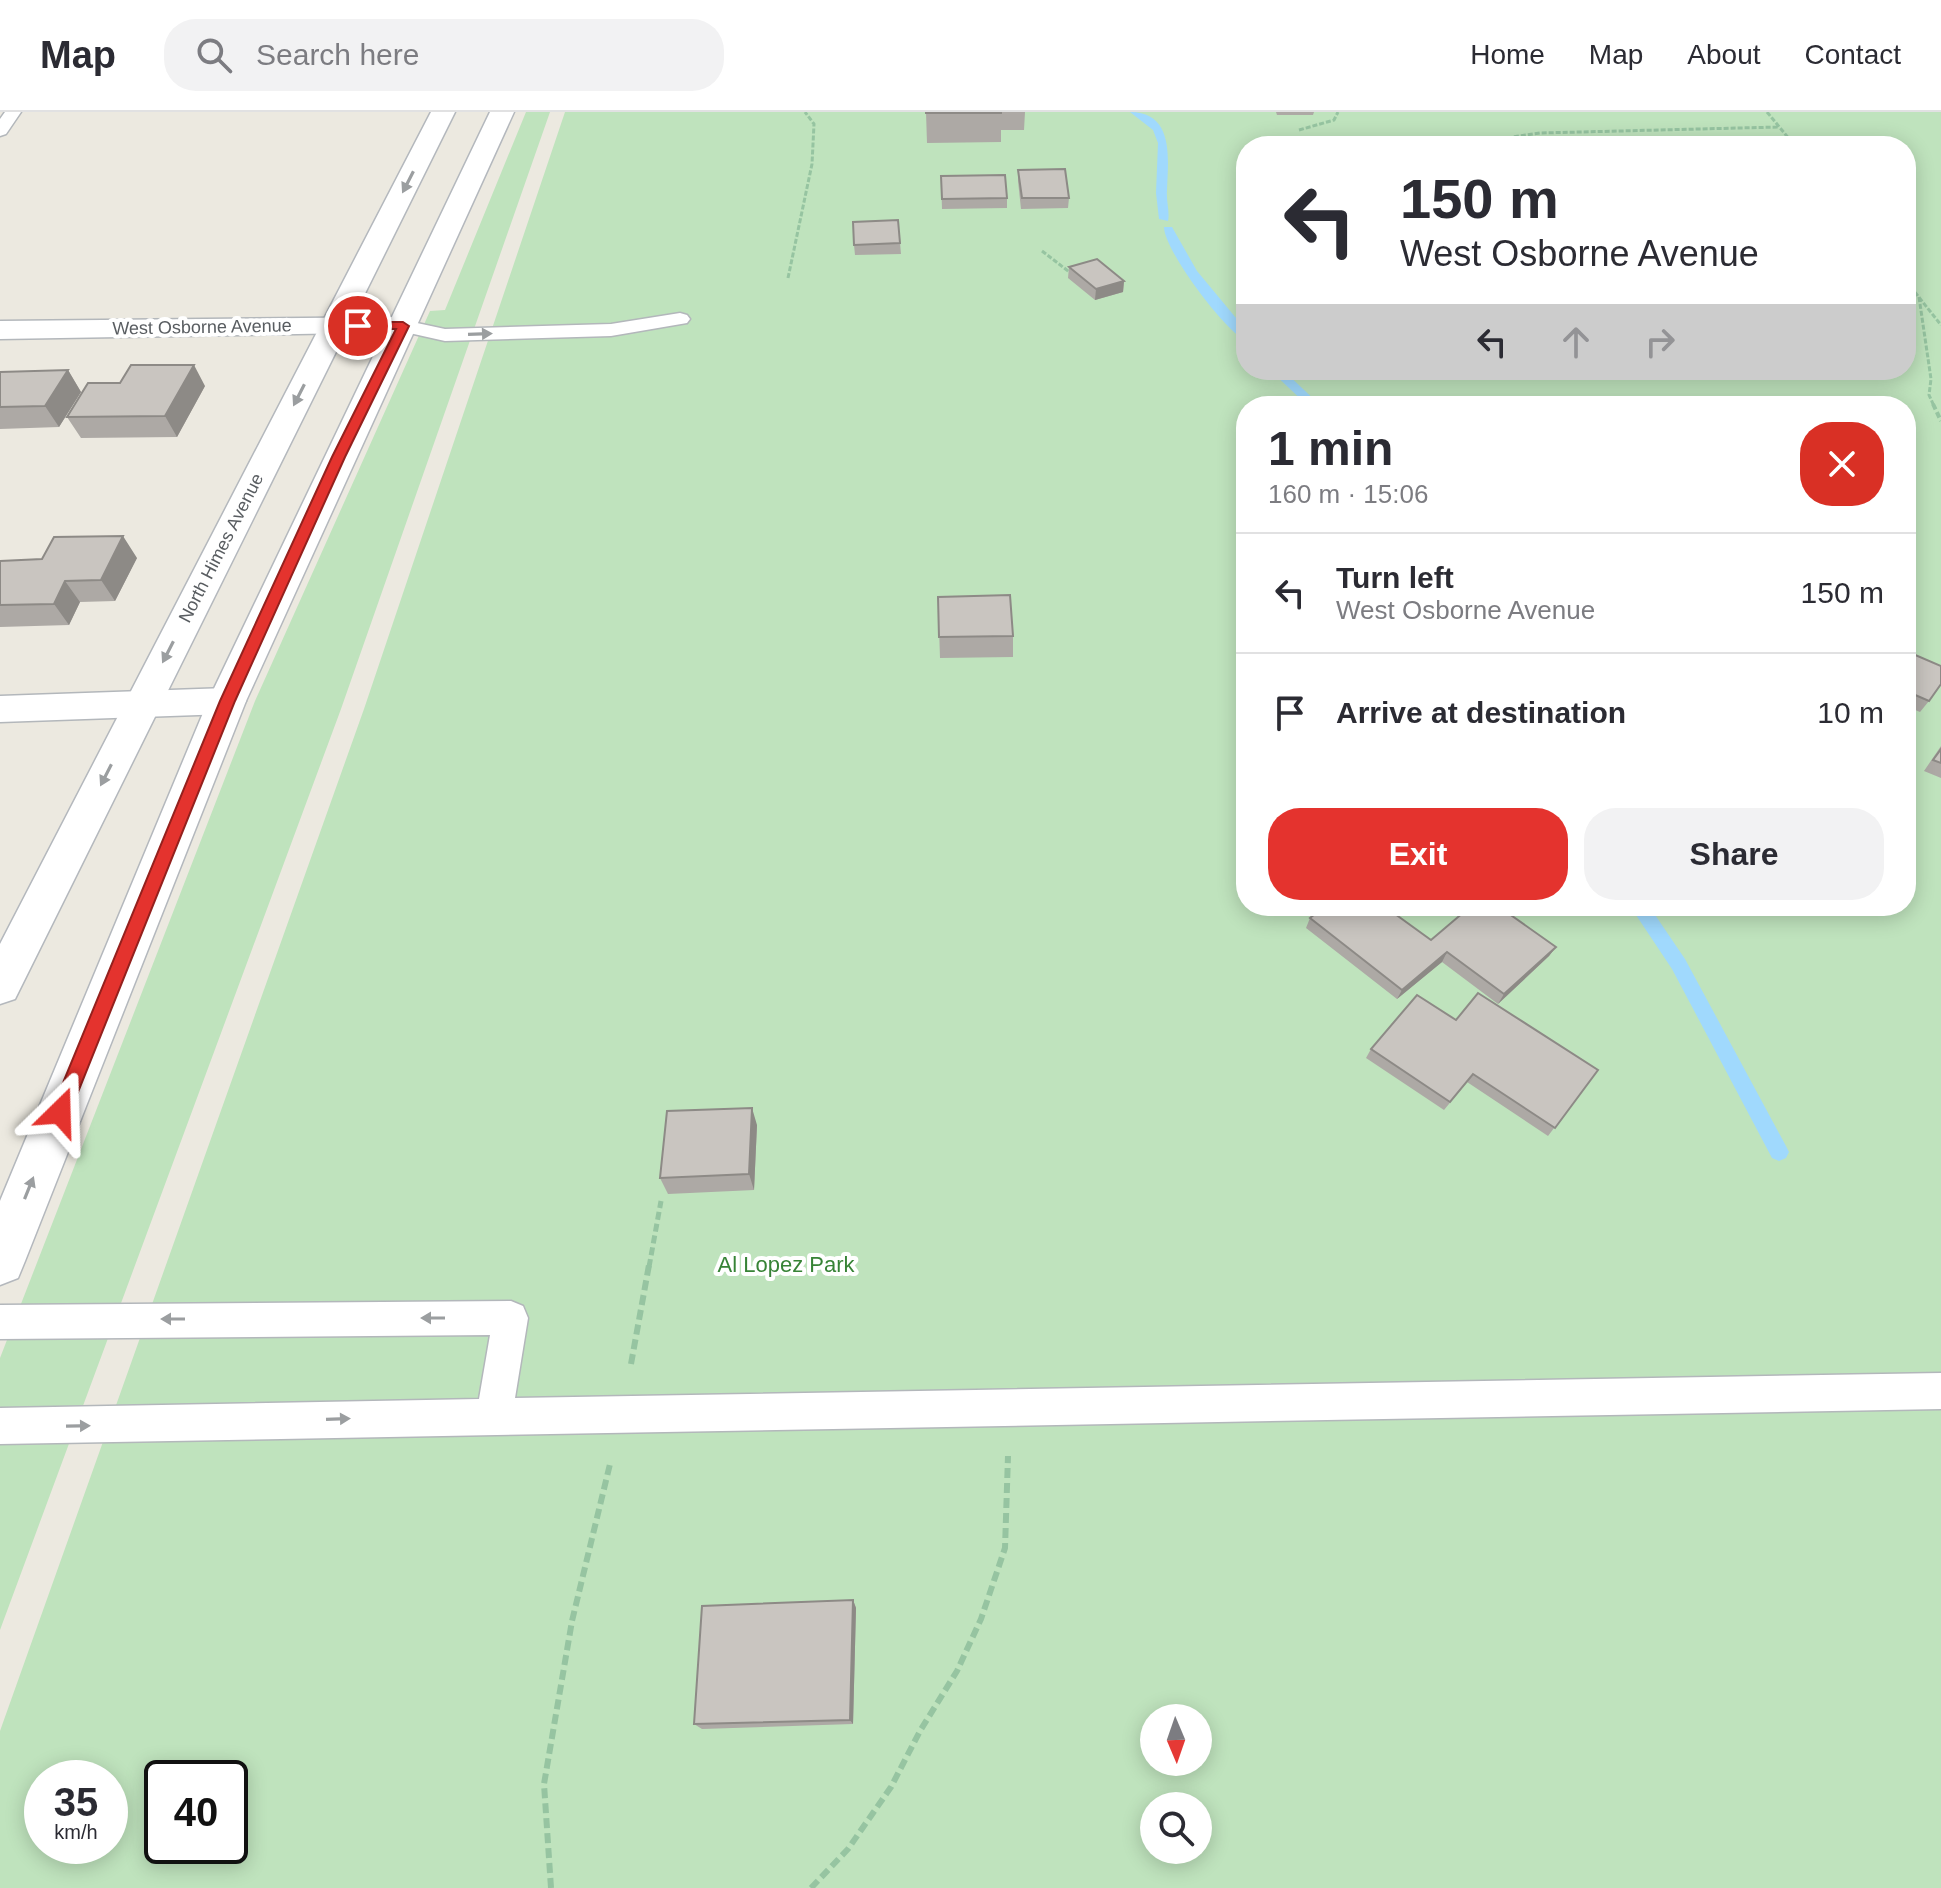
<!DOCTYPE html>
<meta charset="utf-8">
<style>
body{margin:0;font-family:Arial,sans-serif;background:#f2f2f3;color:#2b2b33;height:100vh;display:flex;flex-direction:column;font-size:30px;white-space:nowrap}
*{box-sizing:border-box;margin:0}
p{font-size:26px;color:#7c7c81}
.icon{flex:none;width:44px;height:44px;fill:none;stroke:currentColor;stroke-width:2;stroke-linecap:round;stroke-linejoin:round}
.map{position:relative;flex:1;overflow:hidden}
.details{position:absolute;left:1236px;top:284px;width:680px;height:520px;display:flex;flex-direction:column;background:#fff;border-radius:32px;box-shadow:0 4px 20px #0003}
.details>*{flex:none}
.banner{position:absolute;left:1236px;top:24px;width:680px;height:244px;border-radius:32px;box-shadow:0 4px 20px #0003;background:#fff;color:#2b2b33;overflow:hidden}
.needle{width:52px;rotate:178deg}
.fabs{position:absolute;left:1140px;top:1592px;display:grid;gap:16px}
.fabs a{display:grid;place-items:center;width:72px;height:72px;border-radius:50%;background:#fff;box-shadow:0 4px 20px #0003;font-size:40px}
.speed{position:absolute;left:24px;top:1648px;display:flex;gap:16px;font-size:40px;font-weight:700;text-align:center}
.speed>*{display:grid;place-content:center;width:104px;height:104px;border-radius:50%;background:#fff;box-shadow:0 4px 20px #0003;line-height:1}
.speed small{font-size:20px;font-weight:400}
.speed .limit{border:4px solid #111;border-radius:12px;background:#fff;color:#111}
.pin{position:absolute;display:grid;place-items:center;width:68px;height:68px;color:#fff;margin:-34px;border:4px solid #fff;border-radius:50%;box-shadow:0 2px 8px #0007}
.me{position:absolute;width:88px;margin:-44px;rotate:22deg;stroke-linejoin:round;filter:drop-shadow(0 0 6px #0008)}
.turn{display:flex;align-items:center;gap:28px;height:168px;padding:0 32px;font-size:36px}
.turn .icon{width:104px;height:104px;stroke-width:2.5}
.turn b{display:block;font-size:56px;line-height:68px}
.lanes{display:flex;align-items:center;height:76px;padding:0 32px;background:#0003;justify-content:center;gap:40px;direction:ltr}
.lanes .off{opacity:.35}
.round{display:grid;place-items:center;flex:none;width:84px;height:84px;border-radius:32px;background:#f2f2f3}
.overview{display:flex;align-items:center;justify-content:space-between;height:136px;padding:0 32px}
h1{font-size:48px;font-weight:700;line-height:60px}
.action{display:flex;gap:16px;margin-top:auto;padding:16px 32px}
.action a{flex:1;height:92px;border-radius:32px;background:#e4332e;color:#fff;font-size:32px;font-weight:700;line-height:92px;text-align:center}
.action a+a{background:#f2f2f3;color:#2b2b33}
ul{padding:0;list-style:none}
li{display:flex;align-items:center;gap:24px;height:120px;padding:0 32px;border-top:2px solid #e1e1e2}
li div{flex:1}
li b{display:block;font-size:30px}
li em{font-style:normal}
header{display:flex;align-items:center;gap:48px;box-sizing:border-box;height:112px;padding:0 40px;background:#fff;border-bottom:2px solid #e1e1e2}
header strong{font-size:38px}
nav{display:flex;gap:44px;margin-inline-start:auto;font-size:28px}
.search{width:560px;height:72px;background:#f2f2f3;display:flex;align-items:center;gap:20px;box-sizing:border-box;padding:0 28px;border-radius:32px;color:#7c7c81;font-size:30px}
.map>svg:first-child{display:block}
.green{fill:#bfe3bd;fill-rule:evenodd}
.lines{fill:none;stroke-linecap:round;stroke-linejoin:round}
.stream{fill:#a0d9fd;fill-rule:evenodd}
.lane-casing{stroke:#b3b7bb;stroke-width:3}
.street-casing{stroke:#b3b7bb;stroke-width:3}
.secondary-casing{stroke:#b4b8bd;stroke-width:3}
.path-far3{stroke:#96c4a1;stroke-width:3;stroke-dasharray:5 2;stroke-linecap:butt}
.path-far2{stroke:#96c4a1;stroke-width:4;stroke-dasharray:6 3;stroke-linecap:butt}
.path-far1{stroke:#96c4a1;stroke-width:5;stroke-dasharray:8 4;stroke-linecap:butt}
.path{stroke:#96c4a1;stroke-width:6;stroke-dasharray:10 5;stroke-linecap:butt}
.lane{fill:#fff;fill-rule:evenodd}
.street{fill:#fff;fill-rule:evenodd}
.secondary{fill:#fff;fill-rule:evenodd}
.wall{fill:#ada9a5}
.shaded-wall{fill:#8d8a86}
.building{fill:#c9c5c0;stroke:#8d8a86;stroke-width:2}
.oneway{fill:#9b9ea0}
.route{fill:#e4332e;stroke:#94211e;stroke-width:2}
.labels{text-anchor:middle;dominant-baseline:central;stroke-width:8;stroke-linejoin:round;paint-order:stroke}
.far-street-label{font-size:18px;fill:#595d61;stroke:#fff}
.park-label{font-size:22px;fill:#378336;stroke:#fff}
</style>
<header>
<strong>Map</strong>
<div class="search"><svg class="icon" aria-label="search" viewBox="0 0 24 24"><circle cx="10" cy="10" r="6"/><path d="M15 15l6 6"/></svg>Search here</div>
<nav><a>Home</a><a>Map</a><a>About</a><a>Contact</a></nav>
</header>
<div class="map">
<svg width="1941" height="1776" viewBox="0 0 1941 1776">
<rect width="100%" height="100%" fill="#ece9e0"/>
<path class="green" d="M 526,0 L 550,0 L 341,597 L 0,1518 L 0,1246 L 255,589 L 430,199 L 445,198 Z
M 565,0 L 1941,0 L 1941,1776 L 0,1776 L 0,1619 L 364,597 ZM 1246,34 L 1906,34 L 1906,258 L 1246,258 ZM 1246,294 L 1906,294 L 1906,794 L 1246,794 ZM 1154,1606 L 1198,1606 L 1198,1650 L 1154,1650 ZM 42,1666 L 110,1666 L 110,1734 L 42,1734 ZM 162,1666 L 230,1666 L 230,1734 L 162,1734 ZM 1154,1694 L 1198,1694 L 1198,1738 L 1154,1738 Z"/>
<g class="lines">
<path class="stream" d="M 1130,0 C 1175,0 1168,48 1167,78 C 1166,89 1170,100 1168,109 L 1159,107 L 1156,81 L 1158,31 L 1153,18 Z
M 1164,115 L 1172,115 L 1197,159 L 1246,218 L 1246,229 C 1224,218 1164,138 1164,115 Z
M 1270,258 L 1283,258 L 1321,294 L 1308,294 Z
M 1630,794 L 1649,794 L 1685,847 L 1786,1034 L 1789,1040 L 1786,1046 L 1779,1049 L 1772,1046 L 1672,857 Z"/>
<g class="lane-casing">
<path id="lane" d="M 5,0 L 21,0 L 6,22 L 0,24 L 0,7 Z
M 680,201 L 687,203 L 690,207 L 687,211 L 611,224 L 445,229 L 396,218 L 393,214 L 403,208 L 445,217 L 611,212 Z
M 511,1189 L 523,1194 L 528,1206 L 515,1286 L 1941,1261 L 1941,1297 L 0,1332 L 0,1296 L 479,1287 L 490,1223 L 0,1227 L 0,1193 Z"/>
</g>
<g class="street-casing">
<path id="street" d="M 403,205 L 413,208 L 417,214 L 413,220 L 0,227 L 0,209 Z
M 227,576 L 240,580 L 246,589 L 240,598 L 227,602 L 0,610 L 0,584 Z"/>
</g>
<g class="secondary-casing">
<path id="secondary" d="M 431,0 L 455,0 L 15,887 L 0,892 L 0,832 Z
M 490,0 L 514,0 L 246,589 L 25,1149 L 18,1166 L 0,1173 L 0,1089 L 208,589 Z"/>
</g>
<path class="path-far3" d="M 1767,0 L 1795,34
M 1299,18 L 1334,8 L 1338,0
M 1504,34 L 1512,25 L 1540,21 L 1779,15
M 1042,139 L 1072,162
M 788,166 L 812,52 L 814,12 L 805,0
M 1906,169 L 1941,213
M 1919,185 L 1931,267 L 1929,283 L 1934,294"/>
<path class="path-far2" d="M 1933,292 L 1941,309"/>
<path class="path-far1" d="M 649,1155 L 661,1089"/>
<path class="path" d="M 631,1252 L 649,1153
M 551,1776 L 544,1672 L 572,1509 L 610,1352
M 811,1776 L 848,1737 L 891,1675 L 920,1619 L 957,1559 L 981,1507 L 1005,1436 L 1008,1344"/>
<use href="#lane" class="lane"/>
<use href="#street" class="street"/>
<use href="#secondary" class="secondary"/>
</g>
<path class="wall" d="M 926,0 L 1025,0 L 1024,18 L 1001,18 L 1001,30 L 927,31 Z
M 1276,0 L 1314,0 L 1313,3 L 1277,3 Z
M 1018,58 L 1069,86 L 1068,96 L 1021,97 L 1018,69 Z
M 941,64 L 1007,86 L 1007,96 L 942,97 Z
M 898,108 L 901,142 L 855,143 L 854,133 Z
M 1069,155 L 1124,169 L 1123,180 L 1095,188 L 1068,166 Z
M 68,258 L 81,280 L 59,315 L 0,317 L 0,260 Z
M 205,274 L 177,325 L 81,326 L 67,305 Z
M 137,446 L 115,489 L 80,490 L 69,513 L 0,515 L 0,449 Z
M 938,485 L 1013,524 L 1013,545 L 940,546 Z
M 1906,539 L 1929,589 L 1920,600 L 1906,594 Z
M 1941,634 L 1941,666 L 1924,659 Z
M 1310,806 L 1431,828 L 1556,835 L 1549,844 L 1498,892 L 1442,850 L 1397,887 L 1306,816 Z
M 1456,908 L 1598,958 L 1548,1024 L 1467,970 L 1444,998 L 1366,946 L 1371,937 Z
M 757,1013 L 754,1078 L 668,1082 L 660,1066 Z
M 853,1488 L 856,1496 L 853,1612 L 702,1617 L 694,1612 Z"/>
<path class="shaded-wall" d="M 1124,169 L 1123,180 L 1095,188 L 1096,177 Z
M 194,253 L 205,274 L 177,325 L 165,304 Z
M 68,258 L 81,280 L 59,315 L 45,294 Z
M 123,424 L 137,446 L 115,489 L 101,468 Z
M 65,469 L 80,490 L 69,513 L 54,492 Z
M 1556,835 L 1549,844 L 1498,892 L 1504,882 Z
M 1447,840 L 1442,850 L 1397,887 L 1402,878 Z
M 752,996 L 757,1013 L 754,1078 L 749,1062 Z
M 853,1488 L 856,1496 L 853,1612 L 850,1608 Z"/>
<path class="building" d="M 926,0 L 1001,0 L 1001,1 L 926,1 Z
M 1065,57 L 1069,86 L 1022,86 L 1018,58 Z
M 1005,63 L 1007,86 L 942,87 L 941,64 Z
M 898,108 L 900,131 L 854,133 L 853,110 Z
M 1097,147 L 1124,169 L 1096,177 L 1069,155 Z
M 131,253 L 194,253 L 165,304 L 67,305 L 88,271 L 120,271 Z
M 68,258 L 45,294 L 0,295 L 0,260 Z
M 123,424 L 101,468 L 65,469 L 54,492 L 0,493 L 0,449 L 42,447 L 54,425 Z
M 1010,483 L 1013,524 L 939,525 L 938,485 Z
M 1906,539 L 1941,554 L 1941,572 L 1929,589 L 1906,579 Z
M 1941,637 L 1941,651 L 1933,648 Z
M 1325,794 L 1384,794 L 1431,828 L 1471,794 L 1498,794 L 1556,835 L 1504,882 L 1447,840 L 1402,878 L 1310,806 Z
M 1478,881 L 1598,958 L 1555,1016 L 1473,962 L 1450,990 L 1371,937 L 1417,883 L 1456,908 Z
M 752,996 L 749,1062 L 660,1066 L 667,999 Z
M 853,1488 L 850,1608 L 694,1612 L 702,1494 Z"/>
<defs><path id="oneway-solid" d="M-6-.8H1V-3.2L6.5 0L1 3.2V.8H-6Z" transform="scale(2)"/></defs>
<g class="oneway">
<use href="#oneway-solid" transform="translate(408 70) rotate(117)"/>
<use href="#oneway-solid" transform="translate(480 222) rotate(-2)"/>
<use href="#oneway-solid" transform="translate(299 283) rotate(117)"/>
<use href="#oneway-solid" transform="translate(168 540) rotate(117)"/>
<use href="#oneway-solid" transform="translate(106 663) rotate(117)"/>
<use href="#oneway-solid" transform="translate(29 1076) rotate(-68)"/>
<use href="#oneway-solid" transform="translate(433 1206) rotate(180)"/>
<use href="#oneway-solid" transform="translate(173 1207) rotate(180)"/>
<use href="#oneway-solid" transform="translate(338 1307) rotate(-2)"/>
<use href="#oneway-solid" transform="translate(78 1314) rotate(-1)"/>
</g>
<path class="route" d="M 403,210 L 409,214 L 345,345 L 235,589 L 70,1000 L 67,1006 L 60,1009 L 54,1006 L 51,1000 L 220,589 L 332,345 L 396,217 L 358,217 L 352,214 L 358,210 Z"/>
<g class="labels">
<g class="far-street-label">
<text transform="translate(202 215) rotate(-1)">West Osborne Avenue</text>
<text transform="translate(221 436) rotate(-63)">North Himes Avenue</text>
</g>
<g class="park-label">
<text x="786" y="1152">Al Lopez Park</text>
</g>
</g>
</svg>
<div class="fabs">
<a><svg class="needle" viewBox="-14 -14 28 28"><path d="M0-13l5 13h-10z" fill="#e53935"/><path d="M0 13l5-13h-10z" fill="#7c7c81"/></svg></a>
<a><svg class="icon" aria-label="search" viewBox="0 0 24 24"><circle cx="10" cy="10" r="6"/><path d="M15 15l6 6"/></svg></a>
</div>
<div class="speed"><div>35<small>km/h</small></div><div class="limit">40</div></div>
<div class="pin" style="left:358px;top:214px;background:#d93025"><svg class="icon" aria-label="arrive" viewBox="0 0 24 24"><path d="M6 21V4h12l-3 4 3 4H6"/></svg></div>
<svg class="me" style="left:60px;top:1000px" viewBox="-20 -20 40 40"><path d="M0-17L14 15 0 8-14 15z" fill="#e4332e" stroke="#fff" stroke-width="4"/></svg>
<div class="banner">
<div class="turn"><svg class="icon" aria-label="left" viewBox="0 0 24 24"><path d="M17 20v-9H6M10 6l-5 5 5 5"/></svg><div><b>150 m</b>West Osborne Avenue</div></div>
<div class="lanes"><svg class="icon" aria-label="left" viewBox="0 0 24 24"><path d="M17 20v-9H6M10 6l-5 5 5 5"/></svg><svg class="icon off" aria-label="ahead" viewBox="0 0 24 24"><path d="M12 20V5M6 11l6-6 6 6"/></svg><svg class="icon off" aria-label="right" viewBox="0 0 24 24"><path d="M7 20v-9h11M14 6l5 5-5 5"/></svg></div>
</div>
<section class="details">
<div class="overview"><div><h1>1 min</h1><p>160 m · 15:06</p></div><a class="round" style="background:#d93025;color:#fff"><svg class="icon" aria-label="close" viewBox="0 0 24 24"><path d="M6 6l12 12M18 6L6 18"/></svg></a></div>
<ul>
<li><svg class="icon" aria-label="left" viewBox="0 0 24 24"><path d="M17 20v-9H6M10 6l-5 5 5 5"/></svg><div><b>Turn left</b><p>West Osborne Avenue</p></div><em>150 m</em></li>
<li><svg class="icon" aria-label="arrive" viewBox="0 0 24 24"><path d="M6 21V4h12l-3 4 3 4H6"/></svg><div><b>Arrive at destination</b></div><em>10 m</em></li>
</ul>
<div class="action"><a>Exit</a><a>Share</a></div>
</section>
</div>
